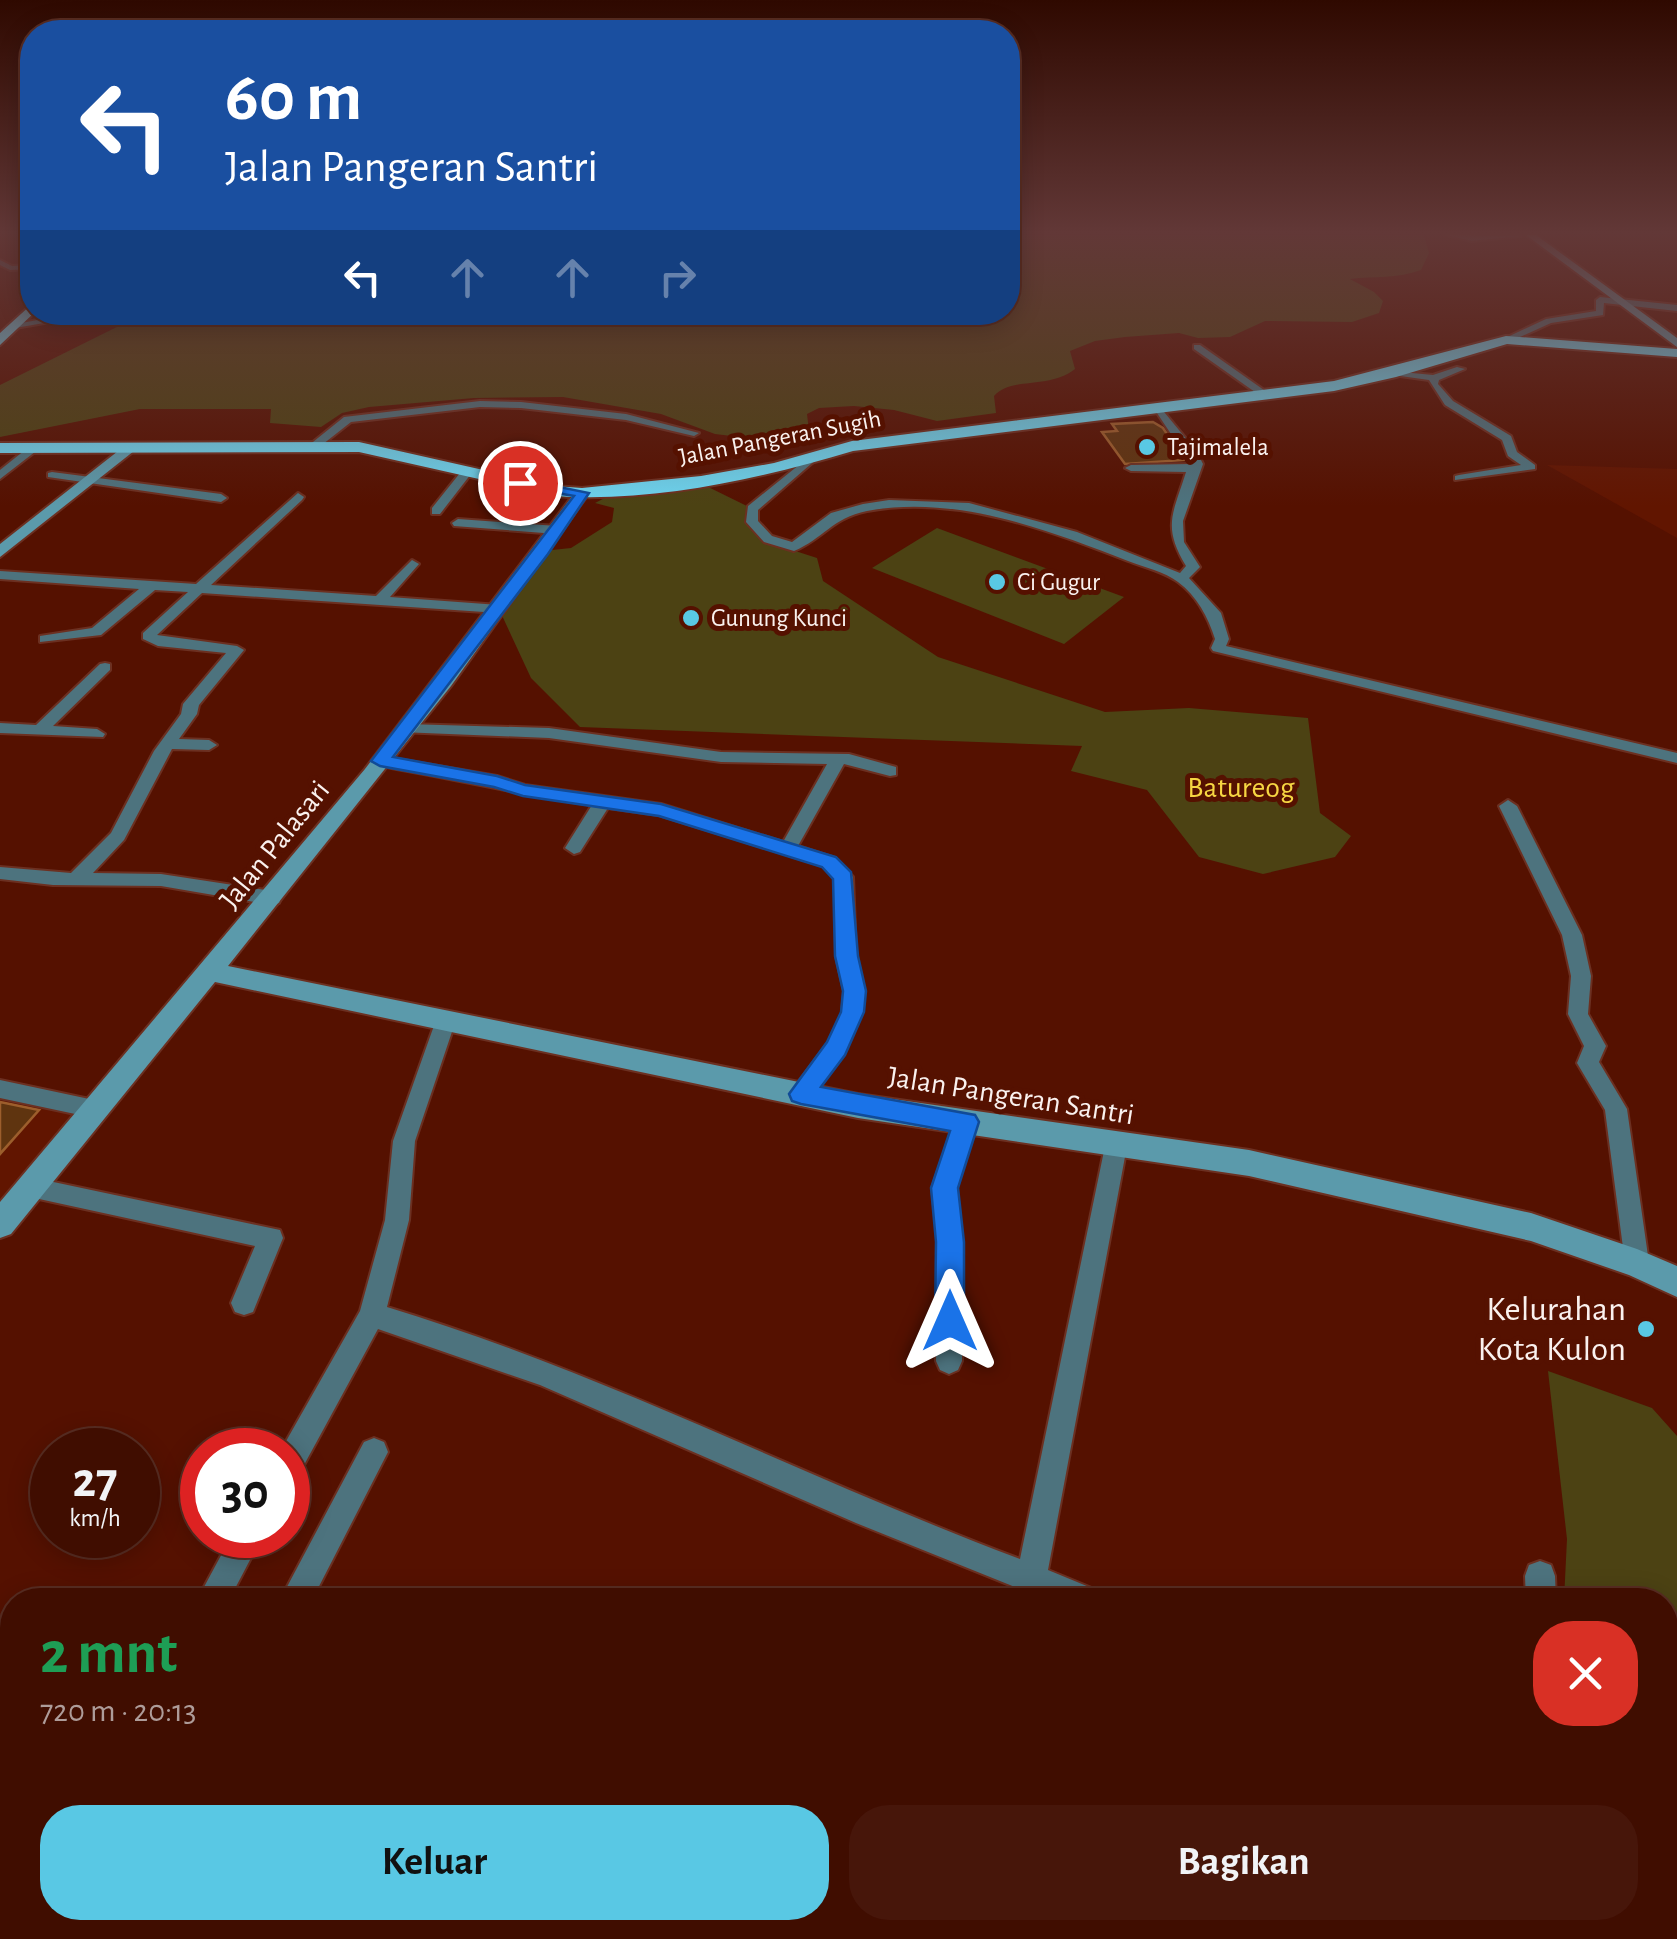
<!DOCTYPE html>
<html lang="id">
<meta charset="utf-8">
<style>
body{margin:0;font-family:"Alegreya Sans",sans-serif;background:#47160a;color:#f1f3f6;height:100vh;display:flex;flex-direction:column;font-size:38px;white-space:nowrap}
*{box-sizing:border-box;margin:0}
p{font-size:32px;color:#ae9c99}
.icon{flex:none;width:55px;height:55px;fill:none;stroke:currentColor;stroke-width:2;stroke-linecap:round;stroke-linejoin:round}
.map{position:relative;flex:1;overflow:hidden}
.drawer{position:absolute;left:0px;top:1588px;width:1678px;height:352px;display:flex;flex-direction:column;background:#400d00;border-radius:40px 40px 0 0;box-shadow:0 5px 25px #0003,0 0 0 2px #592d22}
.drawer>*{flex:none}
.guide{position:absolute;left:20px;top:20px;width:1000px;height:305px;border-radius:40px;box-shadow:0 5px 25px #0003,0 0 0 2px #592d22;background:#1a4fa0;color:#fff;overflow:hidden}
.speed{position:absolute;left:30px;top:1428px;display:flex;gap:20px;font-size:50px;font-weight:700;text-align:center}
.speed>*{display:grid;place-content:center;width:130px;height:130px;border-radius:50%;background:#400d00;box-shadow:0 5px 25px #0003,0 0 0 2px #592d22;line-height:1}
.speed small{font-size:25px;font-weight:400}
.speed .limit{border:15px solid #d22;background:#fff;color:#111}
.pin{position:absolute;display:grid;place-items:center;width:85px;height:85px;color:#fff;margin:-42px;border:5px solid #fff;border-radius:50%;box-shadow:0 2px 10px #0007}
.me{position:absolute;width:110px;margin:-55px;rotate:0deg;stroke-linejoin:round;filter:drop-shadow(0 0 8px #0008)}
.turn{display:flex;align-items:center;gap:35px;height:210px;padding:0 40px;font-size:45px}
.turn .icon{width:130px;height:130px;stroke-width:2.5}
.turn b{display:block;font-size:70px;line-height:85px}
.lanes{display:flex;align-items:center;height:95px;padding:0 40px;background:#0003;justify-content:center;gap:50px;direction:ltr}
.lanes .off{opacity:.35}
.round{display:grid;place-items:center;flex:none;width:105px;height:105px;border-radius:40px;background:#47160a}
.head{display:flex;align-items:center;justify-content:space-between;height:170px;padding:0 40px}
h1{font-size:60px;font-weight:600;line-height:75px;color:#1e9e55}
.cta{display:flex;gap:20px;margin-top:auto;padding:20px 40px}
.cta a{flex:1;height:115px;border-radius:40px;background:#59c8e4;color:#111;font-size:40px;font-weight:600;line-height:115px;text-align:center}
.cta a+a{background:#47160a;color:#f1f3f6}
.map>svg:first-child{display:block}
.built{fill:#611500}
.green{fill:#4c4213}
.building{fill:#5f340f;stroke:#9c5e2c;stroke-width:2.5}
.lines{fill:none;stroke-linecap:round;stroke-linejoin:round}
.street-casing{stroke:#6c3021;stroke-width:4}
.secondary-casing{stroke:#6c3021;stroke-width:4}
.highway-casing{stroke:#6c3021;stroke-width:4}
.street{fill:#4d737e;fill-rule:evenodd}
.secondary{fill:#5b9aab;fill-rule:evenodd}
.highway{fill:#6cd4ef;fill-rule:evenodd}
.route{fill:#1a73e8;stroke:#114b97;stroke-width:2.5}
.poi-dot{fill:#59c8e4;stroke:#510;stroke-width:4}
.labels{text-anchor:middle;dominant-baseline:central;stroke-width:10;stroke-linejoin:round;paint-order:stroke}
.far-street-label{font-size:25px;fill:#faf1ee;stroke:#510}
.far-poi-label{font-size:25px;fill:#faf1ee;stroke:#510;text-anchor:start}
.park-label{font-size:30px;fill:#f6d642;stroke:#510}
.street-label{font-size:30px;fill:#faf1ee;stroke:#510}
.near-poi-label{font-size:35px;fill:#faf1ee;stroke:#510;text-anchor:end}
</style>
<div class="map">
<svg width="1677" height="1939" viewBox="0 0 1677 1939">
<rect width="100%" height="100%" fill="#510"/>
<path class="built" d="M 1547,465 L 1677,469 L 1677,538 Z
M 0,1094 L 76,1111 L 0,1200 Z"/>
<path class="green" d="M 1008,235 L 1424,235 L 1429,253 L 1421,270 C 1397,279 1375,276 1350,279 L 1374,292 L 1383,301 L 1379,313 L 1352,322 L 1265,321 L 1230,337 L 1198,338 L 1179,333 L 1125,337 L 1095,341 L 1070,351 L 1075,369 C 1048,390 1012,376 994,396 L 996,413 L 937,421 L 894,410 L 854,406 L 819,408 L 807,414 L 810,440 L 767,440 L 715,434 L 661,414 L 563,397 L 474,398 L 369,407 L 342,413 L 321,427 L 270,423 L 271,409 L 140,409 L 0,437 L 0,385 L 145,313 L 1008,312 Z
M 694,480 L 753,509 L 765,534 L 786,548 L 817,558 L 823,581 L 938,657 L 1105,712 L 1189,708 L 1308,718 L 1320,813 L 1351,836 L 1335,857 L 1263,874 L 1199,857 L 1147,790 L 1071,771 L 1082,746 L 580,727 L 531,678 L 499,609 L 543,551 L 571,548 L 612,522 L 614,508 L 595,503 L 626,487 Z
M 937,528 L 1124,597 L 1064,644 L 872,568 Z
M 1548,1371 L 1652,1408 L 1677,1436 L 1677,1809 L 1665,1804 L 1665,1600 L 1564,1600 L 1567,1539 Z"/>
<path class="building" d="M 1153,422 L 1163,428 L 1184,460 L 1125,464 L 1102,432 L 1117,431 L 1112,424 Z
M 0,1102 L 39,1110 L 0,1154 Z"/>
<g class="lines">
<g class="street-casing">
<path id="street" d="M 1447,235 L 1521,236 L 1472,241 Z
M 0,260 L 12,266 L 32,265 L 32,269 L 10,270 L 0,265 Z
M 1600,297 L 1677,305 L 1677,311 L 1604,303 L 1603,315 L 1551,323 L 1509,342 L 1501,340 L 1546,319 L 1596,311 L 1596,300 Z
M 82,312 L 108,312 L 15,328 L 10,325 Z
M 1194,345 L 1200,345 L 1271,395 L 1262,397 L 1194,349 Z
M 1457,367 L 1465,369 L 1439,380 L 1438,384 L 1453,401 L 1511,436 L 1517,452 L 1535,465 L 1535,469 L 1455,480 L 1455,476 L 1459,475 L 1521,465 L 1508,456 L 1502,440 L 1445,405 L 1429,380 L 1386,374 L 1391,371 L 1433,375 Z
M 480,401 L 521,402 L 626,414 L 699,433 L 694,436 L 626,420 L 521,408 L 480,407 L 351,422 L 318,448 L 308,446 L 344,417 Z
M 1160,407 L 1197,452 L 1203,464 L 1183,521 L 1184,542 L 1200,567 L 1189,578 L 1221,613 L 1229,639 L 1226,646 L 1677,753 L 1677,763 L 1213,651 L 1211,648 L 1215,639 C 1208,617 1197,596 1178,582 C 1165,572 1144,567 1128,561 C 1048,530 955,494 867,511 C 832,518 823,539 794,551 L 764,542 L 746,522 L 748,506 L 815,452 L 821,455 L 819,457 L 758,510 L 758,521 L 772,536 L 792,542 L 831,513 L 863,504 L 889,500 L 969,503 L 1077,532 L 1180,573 L 1186,566 C 1162,526 1173,514 1186,472 L 1131,471 L 1125,468 L 1131,465 L 1191,464 L 1155,410 Z
M 30,446 L 40,448 L 0,479 L 0,470 Z
M 464,468 L 474,470 L 440,514 L 432,514 L 432,508 Z
M 52,472 L 221,494 L 227,498 L 221,502 L 48,477 L 48,473 Z
M 298,493 L 304,497 L 302,500 L 211,585 L 376,596 L 412,560 L 419,564 L 390,597 L 499,605 L 506,609 L 499,613 L 202,593 L 157,635 L 237,646 L 244,650 L 199,705 L 197,714 L 179,739 L 209,740 L 217,745 L 209,750 L 172,749 L 124,840 L 93,873 L 161,874 L 272,891 L 279,893 L 281,898 L 279,903 L 272,905 L 161,886 L 53,885 L 0,879 L 0,867 L 71,873 L 111,833 L 154,751 L 181,714 L 183,704 L 226,653 L 158,646 L 143,639 L 143,633 L 188,592 L 155,590 L 101,635 L 40,642 L 40,636 L 92,628 L 139,589 L 0,579 L 0,571 L 196,584 Z
M 458,519 L 557,526 L 563,530 L 557,534 L 454,526 L 452,523 Z
M 105,663 L 110,664 L 110,670 L 53,726 L 97,729 L 105,734 L 103,737 L 0,733 L 0,723 L 36,725 L 100,664 Z
M 406,724 L 549,728 L 721,752 L 849,754 L 896,767 L 896,775 L 890,776 L 844,764 L 798,846 L 835,858 L 853,877 L 856,956 L 864,991 L 862,1013 L 844,1054 L 809,1099 L 801,1102 L 793,1099 L 790,1093 L 828,1043 L 842,1013 L 844,991 L 836,956 L 835,879 L 823,866 L 659,815 L 608,808 L 580,852 L 574,854 L 565,848 L 592,805 C 521,795 451,778 380,766 L 372,761 L 380,756 L 497,776 L 525,785 L 661,804 L 783,842 L 827,764 L 721,762 L 549,738 L 400,732 L 400,726 Z
M 1508,800 L 1517,806 L 1582,935 L 1591,976 L 1588,1014 L 1606,1046 L 1599,1062 L 1627,1109 L 1649,1263 L 1646,1271 L 1637,1275 L 1628,1271 L 1625,1263 L 1605,1110 L 1577,1063 L 1584,1046 L 1568,1014 L 1571,976 L 1562,935 L 1499,806 Z
M 446,1012 L 453,1014 L 456,1020 L 415,1141 L 409,1220 L 387,1307 C 605,1373 807,1479 1020,1559 L 1105,1146 L 1108,1139 L 1116,1136 L 1124,1139 L 1127,1146 L 1048,1570 L 1094,1589 L 1098,1600 L 1047,1600 L 856,1523 L 540,1385 L 378,1329 L 298,1476 L 288,1480 L 288,1450 L 281,1450 L 360,1311 L 385,1220 L 393,1141 L 436,1020 L 439,1014 Z
M 0,1080 L 94,1100 L 102,1102 L 105,1109 L 102,1116 L 94,1118 L 0,1098 Z
M 966,1114 L 974,1116 L 977,1123 L 956,1188 L 962,1242 L 962,1361 L 958,1370 L 949,1374 L 940,1370 L 936,1361 L 938,1242 L 932,1188 L 955,1123 L 958,1116 Z
M 30,1177 L 280,1230 L 283,1238 L 253,1312 L 244,1315 L 235,1312 L 231,1303 L 255,1246 L 30,1197 L 22,1194 L 18,1187 L 22,1180 Z
M 374,1438 L 384,1442 L 388,1452 L 312,1600 L 280,1600 L 364,1442 Z
M 232,1535 L 263,1535 L 229,1600 L 197,1600 Z
M 1540,1561 L 1551,1565 L 1555,1576 L 1556,1600 L 1526,1600 L 1525,1576 L 1529,1565 Z
M 235,1928 L 272,1928 L 268,1939 L 230,1939 Z
M 642,1928 L 678,1928 L 676,1939 L 640,1939 Z
M 1544,1928 L 1580,1928 L 1581,1939 L 1545,1939 Z"/>
</g>
<g class="secondary-casing">
<path id="secondary" d="M 1526,235 L 1536,235 L 1677,338 L 1677,347 Z
M 127,444 L 139,447 L 0,557 L 0,544 Z
M 582,489 L 589,493 L 451,686 L 228,966 L 858,1094 L 1249,1150 L 1531,1213 L 1637,1249 L 1677,1266 L 1677,1297 L 1629,1275 L 1531,1241 L 1249,1176 L 858,1118 L 215,982 L 11,1234 L 0,1238 L 0,1202 L 365,769 L 577,490 Z
M 0,1646 L 12,1650 L 12,1690 L 0,1686 Z
M 768,1928 L 843,1928 L 848,1939 L 773,1939 Z"/>
</g>
<g class="highway-casing">
<path id="highway" d="M 32,304 L 35,312 L 0,345 L 0,333 Z
M 1506,336 L 1677,349 L 1677,357 L 1507,344 L 1396,377 L 1334,391 L 853,451 C 759,479 653,503 554,496 L 359,452 L 0,453 L 0,443 L 359,442 L 554,486 L 582,488 L 701,476 L 774,463 L 852,441 L 1334,381 Z"/>
</g>
<use href="#street" class="street"/>
<use href="#secondary" class="secondary"/>
<use href="#highway" class="highway"/>
</g>
<linearGradient id="sky" x2="0" y2="1"><stop stop-color="#2f0900"/><stop offset="0.46" stop-color="#623837"/><stop offset="1" stop-color="#623837" stop-opacity="0"/></linearGradient>
<rect width="1677" height="506" fill="url(#sky)"/>
<path class="route" d="M 520,479 L 589,493 L 548,554 L 393,757 L 497,776 L 525,785 L 661,804 L 836,857 L 851,872 L 858,956 L 866,991 L 864,1012 L 845,1055 L 821,1087 L 975,1115 L 979,1122 L 958,1188 L 964,1242 L 964,1321 L 960,1331 L 950,1335 L 939,1331 L 935,1321 L 936,1242 L 931,1188 L 950,1131 L 801,1104 L 792,1101 L 789,1094 L 827,1042 L 841,1012 L 843,991 L 835,956 L 833,879 L 822,867 L 659,816 L 523,796 L 494,787 L 380,766 L 371,761 L 574,496 L 515,486 L 513,483 Z"/>
<g class="poi-dot">
<circle cx="1147" cy="447" r="10"/>
<circle cx="997" cy="582" r="10"/>
<circle cx="691" cy="618" r="10"/>
<circle cx="1646" cy="1329" r="10"/>
</g>
<g class="labels">
<g class="far-street-label">
<text transform="translate(780 438) rotate(-11)">Jalan Pangeran Sugih</text>
</g>
<g class="far-poi-label">
<text x="1167" y="447">Tajimalela</text>
<text x="1017" y="582">Ci Gugur</text>
<text x="711" y="618">Gunung Kunci</text>
</g>
<g class="park-label">
<text x="1241" y="788">Batureog</text>
</g>
<g class="street-label">
<text transform="translate(275 845) rotate(-51)">Jalan Palasari</text>
<text transform="translate(1011 1096) rotate(9)">Jalan Pangeran Santri</text>
</g>
<g class="near-poi-label">
<text x="1626" y="1309">Kelurahan<tspan x="1626" dy="40">Kota Kulon</tspan></text>
</g>
</g>
</svg>
<div class="speed"><div>27<small>km/h</small></div><div class="limit">30</div></div>
<div class="pin" style="left:520px;top:483px;background:#d93025"><svg class="icon" aria-label="arrive" viewBox="0 0 24 24"><path d="M6 21V4h12l-3 4 3 4H6"/></svg></div>
<svg class="me" style="left:950px;top:1321px" viewBox="-20 -20 40 40"><path d="M0-17L14 15 0 8-14 15z" fill="#1a73e8" stroke="#fff" stroke-width="4"/></svg>
<div class="guide">
<div class="turn"><svg class="icon" aria-label="left" viewBox="0 0 24 24"><path d="M17 20v-9H6M10 6l-5 5 5 5"/></svg><div><b>60 m</b>Jalan Pangeran Santri</div></div>
<div class="lanes"><svg class="icon" aria-label="left" viewBox="0 0 24 24"><path d="M17 20v-9H6M10 6l-5 5 5 5"/></svg><svg class="icon off" aria-label="ahead" viewBox="0 0 24 24"><path d="M12 20V5M6 11l6-6 6 6"/></svg><svg class="icon off" aria-label="ahead" viewBox="0 0 24 24"><path d="M12 20V5M6 11l6-6 6 6"/></svg><svg class="icon off" aria-label="right" viewBox="0 0 24 24"><path d="M7 20v-9h11M14 6l5 5-5 5"/></svg></div>
</div>
<section class="drawer">
<div class="head"><div><h1>2 mnt</h1><p>720 m · 20:13</p></div><a class="round" style="background:#d93025;color:#fff"><svg class="icon" aria-label="close" viewBox="0 0 24 24"><path d="M6 6l12 12M18 6L6 18"/></svg></a></div>
<div class="cta"><a>Keluar</a><a>Bagikan</a></div>
</section>
</div>
